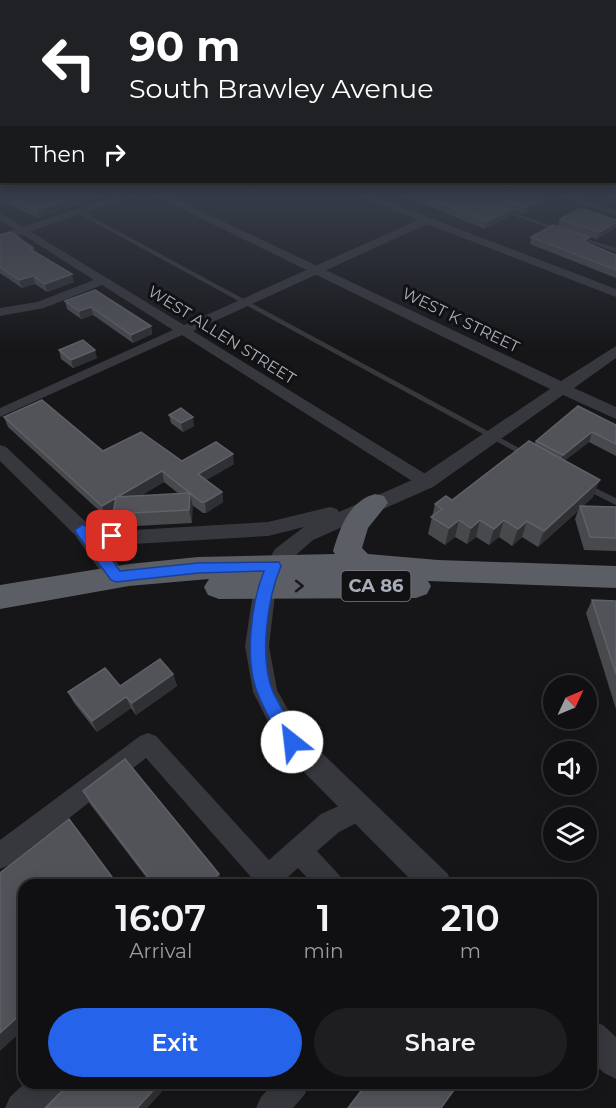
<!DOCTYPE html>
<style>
body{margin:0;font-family:Montserrat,sans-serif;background:#1e1e20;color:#f1f3f6;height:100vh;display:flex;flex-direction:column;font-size:22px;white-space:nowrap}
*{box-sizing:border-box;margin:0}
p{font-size:20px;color:#9c9d9f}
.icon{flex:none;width:33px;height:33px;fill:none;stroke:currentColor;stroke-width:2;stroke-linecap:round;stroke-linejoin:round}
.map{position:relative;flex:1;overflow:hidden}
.sheet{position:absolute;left:18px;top:879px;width:579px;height:210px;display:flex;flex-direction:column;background:#101012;border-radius:18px;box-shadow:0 3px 15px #0003,0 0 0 2px #303032}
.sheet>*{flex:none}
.hud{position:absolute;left:0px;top:0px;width:616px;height:183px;box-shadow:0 3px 15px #0003,0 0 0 2px #303032;background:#202124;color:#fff;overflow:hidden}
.needle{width:39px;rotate:46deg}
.tools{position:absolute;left:543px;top:675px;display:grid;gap:12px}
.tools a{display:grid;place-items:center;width:54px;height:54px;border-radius:50%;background:#101012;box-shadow:0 3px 15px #0003,0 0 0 2px #303032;font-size:30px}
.pin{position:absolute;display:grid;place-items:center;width:51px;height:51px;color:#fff;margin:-26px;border-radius:12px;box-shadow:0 3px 9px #0006}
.me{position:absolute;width:66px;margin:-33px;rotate:331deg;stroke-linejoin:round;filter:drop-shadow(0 0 4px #0008)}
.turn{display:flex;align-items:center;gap:21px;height:126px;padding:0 30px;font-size:27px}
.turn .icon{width:78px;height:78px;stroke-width:2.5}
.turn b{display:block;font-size:42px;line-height:51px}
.then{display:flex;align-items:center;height:57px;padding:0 30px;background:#0003;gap:12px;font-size:22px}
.eta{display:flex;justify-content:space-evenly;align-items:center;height:102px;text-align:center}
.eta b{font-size:36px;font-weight:600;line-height:42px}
.cta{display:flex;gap:12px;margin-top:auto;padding:12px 30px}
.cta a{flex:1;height:69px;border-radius:36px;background:#2563eb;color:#fff;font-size:24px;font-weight:600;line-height:69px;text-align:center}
.cta a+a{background:#1e1e20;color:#f1f3f6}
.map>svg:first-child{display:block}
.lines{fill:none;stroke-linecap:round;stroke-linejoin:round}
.service{fill:#37383d;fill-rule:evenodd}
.minor{fill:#37383d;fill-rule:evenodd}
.tertiary{fill:#37383d;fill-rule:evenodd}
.trunk{fill:#5b5e65;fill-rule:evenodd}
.wall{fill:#47494d;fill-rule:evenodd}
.shaded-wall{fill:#2f3033}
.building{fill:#525359;stroke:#5f6168;stroke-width:1.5}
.oneway{stroke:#18191b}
.route{fill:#2563eb;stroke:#184099;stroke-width:1.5}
.labels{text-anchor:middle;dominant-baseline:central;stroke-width:6;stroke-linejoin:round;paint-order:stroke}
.far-street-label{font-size:16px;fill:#a8adb8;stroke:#111113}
.shield{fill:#111113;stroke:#7b7e86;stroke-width:1.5}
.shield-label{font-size:18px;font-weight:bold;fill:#a8adb8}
</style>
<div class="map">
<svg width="616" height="1108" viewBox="0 0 616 1108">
<rect width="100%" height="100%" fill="#161618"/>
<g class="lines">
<path class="service" d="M 497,208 L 501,208 L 563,230 L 558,231 L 497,210 Z
M 77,211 L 81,211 L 532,455 L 531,457 L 525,457 L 77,213 Z
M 577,236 L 616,248 L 616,252 L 577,238 Z
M 585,483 L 616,498 L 616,505 L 582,488 L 581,486 L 582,484 Z"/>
<path class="minor" d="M 359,196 L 373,196 L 616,289 L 616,297 L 427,224 L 193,331 L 432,478 L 434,482 L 432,486 L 420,486 L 182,335 L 0,417 L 0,408 L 173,330 L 102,285 L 44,308 L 0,316 L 0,308 L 37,302 L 94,280 L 0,220 L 0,213 L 184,325 L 418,220 Z
M 560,196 L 575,196 L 616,210 L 616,216 Z
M 148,733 L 156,736 L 269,860 L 321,814 L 359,797 L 368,801 L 371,809 L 368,817 L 339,832 L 317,851 L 340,876 L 344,885 L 314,885 L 298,868 L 279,885 L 247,885 L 251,877 L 146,758 L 9,865 L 0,869 L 0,840 L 140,736 Z
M 25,1083 L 63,1083 L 59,1094 L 44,1108 L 5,1108 L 10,1097 Z
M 274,1083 L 309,1083 L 305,1094 L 293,1108 L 256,1108 L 261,1097 Z"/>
<path class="tertiary" d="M 116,196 L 133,196 L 0,242 L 0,234 Z
M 155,196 L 169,196 L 561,381 L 616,346 L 616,358 L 574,388 L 616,407 L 616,419 L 563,395 L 433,487 L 313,540 L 289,561 L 276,586 L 269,646 L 277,690 L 301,733 L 448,874 L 452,885 L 416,885 L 283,751 L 253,692 L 245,646 L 254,586 L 275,549 L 304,527 L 268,536 L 117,545 L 102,542 L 127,576 L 124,582 L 116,584 L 108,582 L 75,535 L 0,461 L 0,445 L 6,447 L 88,524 L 117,531 L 268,522 L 330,507 L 337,509 L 339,512 L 419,477 L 550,389 Z
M 591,1020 L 603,1025 L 616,1037 L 616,1079 L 604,1073 L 591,1061 Z"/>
<path class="trunk" d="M 375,494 L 384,496 L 388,503 L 368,528 L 362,548 L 368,554 L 438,560 L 616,566 L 616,588 L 428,581 L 431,586 L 427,594 L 416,598 L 219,599 L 208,595 L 204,587 L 209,579 L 129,586 L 0,609 L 0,585 L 129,564 L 198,557 L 335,554 L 333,551 C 340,528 349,501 375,494 Z"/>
</g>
<path class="wall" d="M 0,196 L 105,196 L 38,218 L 8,204 L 0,199 Z
M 403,196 L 540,196 L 545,198 L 544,205 L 523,214 L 511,210 L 509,217 L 485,229 Z
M 560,219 L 616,220 L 597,239 L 558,226 Z
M 0,235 L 33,248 L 34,251 L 74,282 L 47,292 L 35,284 L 22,288 L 0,273 Z
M 531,237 L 588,243 L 616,255 L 616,278 L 530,244 Z
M 95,290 L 151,326 L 152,334 L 133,343 L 93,315 L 81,319 L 67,309 L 65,301 Z
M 59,350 L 97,358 L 73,368 L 61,359 Z
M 169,415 L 194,426 L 183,432 L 171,423 Z
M 4,417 L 103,451 L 182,461 L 234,464 L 206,480 L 222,492 L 223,502 L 206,513 L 203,513 L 192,505 L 192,523 L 117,527 L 113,514 L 114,511 L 105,516 L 8,427 ZM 164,482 L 179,494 L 140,496 Z
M 616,425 L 616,456 L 589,442 L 564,461 L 593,497 L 583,506 L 616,507 L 616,551 L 584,550 L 575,519 L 578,511 L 538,547 L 522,537 L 512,546 L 499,537 L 489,545 L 476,537 L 467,544 L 455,537 L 445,545 L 428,534 L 435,504 L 452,500 L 534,444 L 536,441 Z
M 592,600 L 616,601 L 616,709 L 586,613 Z
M 173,674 L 177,686 L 136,715 L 131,708 L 97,732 L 74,703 L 68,692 L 120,686 Z
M 83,791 L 219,874 L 222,885 L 152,885 L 90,804 Z"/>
<path class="shaded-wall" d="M 82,196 L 105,196 L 38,218 L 36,211 Z
M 545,198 L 544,205 L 523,214 L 525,207 Z
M 511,210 L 509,217 L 485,229 L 487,221 Z
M 616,223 L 616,228 L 597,239 L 599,232 Z
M 590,237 L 588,244 L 583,241 Z
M 72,274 L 74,282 L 47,292 L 45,284 Z
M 33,276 L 35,284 L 22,288 L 19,280 Z
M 91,307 L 93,315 L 81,319 L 79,311 Z
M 151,326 L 152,334 L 133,343 L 131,335 Z
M 95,350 L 97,358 L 73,368 L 71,360 Z
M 193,417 L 194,426 L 183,432 L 181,423 Z
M 592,432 L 589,442 L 559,465 L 563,455 Z
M 233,454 L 234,464 L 200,484 L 198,474 Z
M 162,471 L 164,482 L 105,516 L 102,506 Z
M 600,480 L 593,497 L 581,508 L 580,506 L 578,511 L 538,547 L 544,531 Z
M 222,492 L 223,502 L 206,513 L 205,502 Z
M 190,493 L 193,506 L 192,523 L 189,510 Z
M 459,520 L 455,537 L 445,545 L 449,528 Z
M 480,520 L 476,537 L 467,544 L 471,528 Z
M 504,520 L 499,537 L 489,545 L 494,529 Z
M 527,521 L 522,537 L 512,546 L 518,529 Z
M 173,674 L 177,686 L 136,715 L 132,703 Z
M 126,697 L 131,708 L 97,732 L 92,721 Z
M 219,874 L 222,885 L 206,885 Z
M 24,1011 L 24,1029 L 0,1051 L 0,1033 Z
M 160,1083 L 170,1083 L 147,1108 L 137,1108 Z"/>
<path class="building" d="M 5,196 L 82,196 L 36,211 Z
M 420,196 L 470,196 L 511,210 L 487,221 Z
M 489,196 L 540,196 L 545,198 L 525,207 Z
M 581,208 L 616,220 L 616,223 L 599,232 L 560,219 Z
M 553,225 L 590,237 L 583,241 L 616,255 L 616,270 L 531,237 Z
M 11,232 L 33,248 L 30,249 L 72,274 L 45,284 L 33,276 L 19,280 L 0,267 L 0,235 Z
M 95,290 L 151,326 L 131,335 L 91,307 L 79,311 L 65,301 Z
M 83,340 L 95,350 L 71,360 L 59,350 Z
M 42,400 L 103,451 L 141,432 L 182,461 L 216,442 L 233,454 L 198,474 L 222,492 L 205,502 L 201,502 L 162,471 L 102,506 L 4,417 Z
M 578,406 L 616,425 L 616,444 L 592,432 L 563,455 L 536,441 Z
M 181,408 L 193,417 L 181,423 L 169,415 Z
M 529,441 L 600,480 L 544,531 L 527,521 L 518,529 L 504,520 L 494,529 L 480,520 L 471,528 L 459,520 L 449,528 L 431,517 L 442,509 L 435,504 L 446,496 L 452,500 Z
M 190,493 L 189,510 L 113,514 L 116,497 Z
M 580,506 L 616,507 L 616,538 L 590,537 Z
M 592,600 L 616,601 L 616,674 Z
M 160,659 L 173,674 L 132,703 L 126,697 L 92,721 L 68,692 L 105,668 L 120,686 Z
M 125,759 L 219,874 L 206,885 L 154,885 L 83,791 Z
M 69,819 L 118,885 L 24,885 L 24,1011 L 0,1033 L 0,873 Z
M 70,1083 L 160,1083 L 137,1108 L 45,1108 Z
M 367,1083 L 459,1083 L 441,1108 L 348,1108 Z"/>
<defs><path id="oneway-chevron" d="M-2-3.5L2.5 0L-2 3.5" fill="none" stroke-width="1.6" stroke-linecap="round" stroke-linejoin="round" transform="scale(1.5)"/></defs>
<use class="oneway" href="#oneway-chevron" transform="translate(299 586)"/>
<linearGradient id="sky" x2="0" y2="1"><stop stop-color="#0c0c0d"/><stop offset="0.56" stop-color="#363c48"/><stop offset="1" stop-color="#363c48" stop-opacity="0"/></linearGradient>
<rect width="616" height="351" fill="url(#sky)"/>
<path class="route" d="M 82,525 L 116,533 L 118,536 L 112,541 L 95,538 L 120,571 L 198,563 L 279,562 L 281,566 C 267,599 259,658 273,692 C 280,707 290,722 298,736 L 301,742 L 298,747 L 292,750 L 286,747 C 277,730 265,713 258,694 C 244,661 251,604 264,571 L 198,573 L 116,582 L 111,580 L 77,534 L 75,530 Z"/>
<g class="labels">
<g class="far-street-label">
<text transform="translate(461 320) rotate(26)">WEST K STREET</text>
<text transform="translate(222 335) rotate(32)">WEST ALLEN STREET</text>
</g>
<rect class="shield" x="341.5" y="571" width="69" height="30" rx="4.5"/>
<g class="shield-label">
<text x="376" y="586">CA 86</text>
</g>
</g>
</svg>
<div class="tools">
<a><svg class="needle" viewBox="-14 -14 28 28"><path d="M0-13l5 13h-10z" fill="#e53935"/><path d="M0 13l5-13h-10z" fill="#9c9d9f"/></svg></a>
<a><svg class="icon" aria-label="sound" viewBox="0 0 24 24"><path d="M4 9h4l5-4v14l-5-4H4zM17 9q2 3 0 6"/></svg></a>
<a><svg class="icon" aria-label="layers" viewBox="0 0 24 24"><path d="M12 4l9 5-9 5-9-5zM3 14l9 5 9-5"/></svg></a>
</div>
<div class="pin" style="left:112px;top:536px;background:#d93025"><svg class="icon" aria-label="arrive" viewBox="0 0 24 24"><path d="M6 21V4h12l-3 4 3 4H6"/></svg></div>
<svg class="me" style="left:292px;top:742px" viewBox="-20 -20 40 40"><circle r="19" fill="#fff"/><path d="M0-13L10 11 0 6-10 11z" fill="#2563eb"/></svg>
<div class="hud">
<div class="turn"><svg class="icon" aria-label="left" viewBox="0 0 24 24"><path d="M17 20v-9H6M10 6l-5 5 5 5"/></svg><div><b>90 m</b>South Brawley Avenue</div></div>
<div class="then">Then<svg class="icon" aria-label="right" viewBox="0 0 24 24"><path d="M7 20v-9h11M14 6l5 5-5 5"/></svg></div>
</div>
<section class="sheet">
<div class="eta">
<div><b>16:07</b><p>Arrival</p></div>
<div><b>1</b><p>min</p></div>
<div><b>210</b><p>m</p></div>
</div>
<div class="cta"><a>Exit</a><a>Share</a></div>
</section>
</div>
